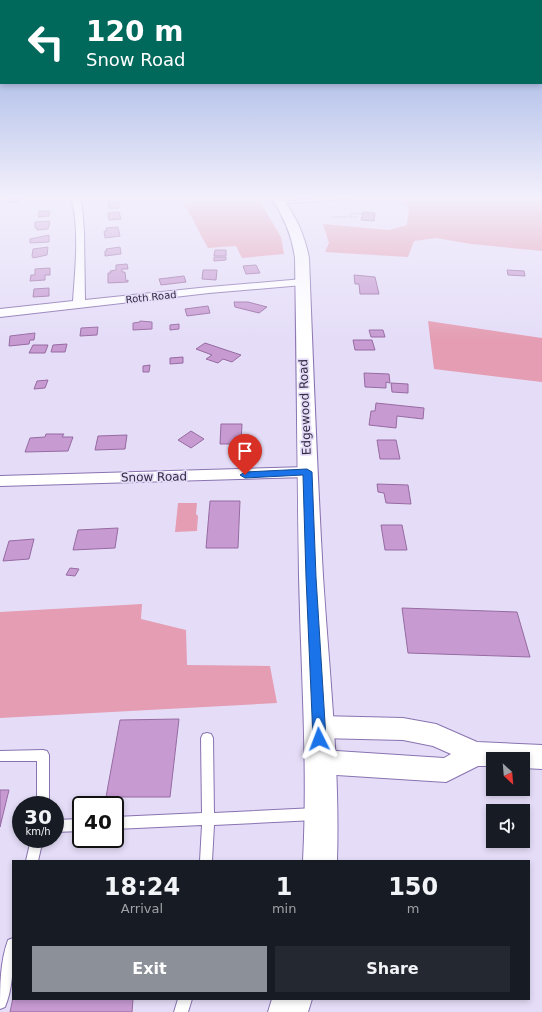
<!DOCTYPE html>
<style>
body{margin:0;font-family:"DejaVu Sans",sans-serif;background:#242831;color:#f1f3f6;height:100vh;display:flex;flex-direction:column;font-size:15px;white-space:nowrap}
*{box-sizing:border-box;margin:0}
p{font-size:13px;color:#9ea1a6}
.icon{flex:none;width:22px;height:22px;fill:none;stroke:currentColor;stroke-width:2;stroke-linecap:round;stroke-linejoin:round}
.map{position:relative;flex:1;overflow:hidden}
.drawer{position:absolute;left:12px;top:860px;width:518px;height:140px;display:flex;flex-direction:column;background:#171b24;border-radius:0px;box-shadow:0 2px 6px #0003}
.drawer>*{flex:none}
.banner{position:absolute;left:0px;top:0px;width:542px;height:84px;box-shadow:0 2px 6px #0003;background:#00695c;color:#fff;overflow:hidden}
.needle{width:26px;rotate:154deg}
.tools{position:absolute;left:486px;top:752px;display:grid;gap:8px}
.tools a{display:grid;place-items:center;width:44px;height:44px;border-radius:0px;background:#171b24;box-shadow:0 2px 6px #0003;font-size:20px}
.speed{position:absolute;left:12px;top:796px;display:flex;gap:8px;font-size:20px;font-weight:700;text-align:center}
.speed>*{display:grid;place-content:center;width:52px;height:52px;border-radius:50%;background:#171b24;box-shadow:0 2px 6px #0003;line-height:1}
.speed small{font-size:10px;font-weight:400}
.speed .limit{border:2px solid #111;border-radius:6px;background:#fff;color:#111}
.pin{position:absolute;display:grid;place-items:center;width:34px;height:34px;color:#fff;margin:-41px -17px;border-radius:50% 50% 50% 0;rotate:-45deg;box-shadow:0 0 4px #0007}
.pin .icon{rotate:45deg}
.me{position:absolute;width:44px;margin:-22px;rotate:357deg;stroke-linejoin:round;filter:drop-shadow(0 0 3px #0008)}
.turn{display:flex;align-items:center;gap:14px;height:84px;padding:0 20px;font-size:18px}
.turn .icon{width:52px;height:52px;stroke-width:2.5}
.turn b{display:block;font-size:28px;line-height:34px}
.eta{display:flex;justify-content:space-evenly;align-items:center;height:68px;text-align:center}
.eta b{font-size:24px;font-weight:800;line-height:28px}
.button{display:flex;gap:8px;margin-top:auto;padding:8px 20px}
.button a{flex:1;height:46px;border-radius:0px;background:#8c9099;color:#fff;font-size:16px;font-weight:800;line-height:46px;text-align:center}
.button a+a{background:#242831;color:#f1f3f6}
.map>svg:first-child{display:block}
.green{fill:#e49db3}
.building{fill:#c79ad2;stroke:#966ba1}
.lines{fill:none;stroke-linecap:round;stroke-linejoin:round}
.lane-casing{stroke:#8873b0;stroke-width:2}
.street-casing{stroke:#8873b0;stroke-width:2}
.secondary-casing{stroke:#8873b0;stroke-width:2}
.path{stroke:#9d95af;stroke-width:1.5;stroke-dasharray:1.5 1.5;stroke-linecap:butt}
.lane{fill:#fff;fill-rule:evenodd}
.street{fill:#fff;fill-rule:evenodd}
.secondary{fill:#fff;fill-rule:evenodd}
.route{fill:#1a73e8;stroke:#114b97}
.labels{text-anchor:middle;dominant-baseline:central;stroke-width:3.5;stroke-linejoin:round;paint-order:stroke}
.far-street-label{font-size:10px;fill:#332b44;stroke:#e5ddf8}
.street-label{font-size:12px;fill:#332b44;stroke:#e5ddf8}
</style>
<div class="map">
<svg width="542" height="1012" viewBox="0 0 542 1012">
<rect width="100%" height="100%" fill="#e5ddf8"/>
<path class="green" d="M 179,198 L 258,198 L 281,237 L 284,254 L 242,258 L 236,246 L 208,248 C 198,231 191,213 179,198 Z
M 398,198 L 542,198 L 542,251 L 471,244 L 436,238 L 414,241 L 408,257 L 325,252 L 329,243 L 323,224 L 389,230 L 407,225 L 409,208 L 397,201 Z
M 428,321 L 542,338 L 542,382 L 434,369 Z
M 178,503 L 197,503 L 196,514 L 198,516 L 197,531 L 175,532 Z
M 142,604 L 141,619 L 186,630 L 187,665 L 270,666 L 277,703 L 0,718 L 0,612 Z"/>
<path class="building" d="M 11,198 L 27,198 L 13,203 L 7,200 Z
M 119,200 L 119,208 L 109,208 L 107,201 Z
M 39,211 L 50,211 L 49,216 L 38,217 Z
M 119,212 L 121,219 L 109,220 L 108,213 Z
M 363,212 L 375,213 L 374,221 L 361,220 Z
M 50,221 L 48,229 L 37,230 L 37,228 L 35,228 L 35,222 Z
M 118,227 L 120,236 L 105,238 L 104,231 L 107,231 L 106,228 Z
M 49,235 L 49,242 L 30,243 L 30,239 Z
M 48,247 L 47,255 L 33,258 L 32,256 L 33,249 Z
M 120,247 L 121,254 L 105,256 L 105,251 L 107,251 L 106,249 Z
M 215,250 L 226,250 L 226,256 L 214,256 Z
M 214,257 L 226,257 L 226,260 L 214,261 Z
M 127,264 L 128,269 L 122,269 L 122,272 L 125,272 L 126,281 L 128,280 L 128,282 L 108,283 L 108,273 L 111,273 L 110,271 L 116,270 L 116,265 Z
M 256,265 L 260,273 L 246,274 L 243,266 Z
M 50,268 L 50,275 L 45,275 L 45,280 L 30,281 L 31,275 L 35,275 L 35,269 Z
M 203,270 L 217,270 L 216,280 L 202,279 Z
M 507,270 L 524,271 L 525,276 L 508,275 Z
M 354,275 L 375,277 L 379,294 L 360,294 L 359,284 L 355,284 Z
M 184,276 L 186,282 L 161,285 L 159,279 Z
M 49,288 L 49,296 L 33,297 L 34,289 Z
M 234,302 L 248,302 L 267,307 L 259,313 L 235,307 Z
M 208,306 L 210,313 L 187,316 L 185,309 Z
M 140,321 L 152,322 L 152,329 L 133,330 L 133,323 L 140,322 Z
M 179,324 L 179,329 L 170,330 L 170,325 Z
M 98,327 L 97,335 L 80,336 L 81,328 Z
M 369,330 L 383,330 L 385,337 L 371,337 Z
M 35,333 L 34,340 L 30,340 L 29,344 L 9,346 L 10,336 Z
M 353,340 L 372,340 L 375,350 L 355,350 Z
M 205,343 L 241,355 L 232,362 L 223,359 L 218,363 L 206,359 L 212,355 L 196,349 Z
M 67,344 L 65,352 L 51,352 L 53,345 Z
M 33,345 L 48,345 L 45,353 L 29,353 Z
M 183,357 L 183,363 L 170,364 L 170,358 Z
M 150,365 L 149,372 L 143,372 L 143,366 Z
M 364,373 L 389,374 L 390,383 L 386,382 L 386,388 L 365,387 Z
M 48,380 L 45,388 L 34,389 L 37,381 Z
M 391,383 L 408,384 L 408,393 L 392,392 Z
M 376,403 L 424,408 L 423,419 L 397,416 L 396,428 L 369,425 L 371,411 L 375,411 Z
M 221,424 L 242,424 L 241,444 L 220,444 Z
M 191,431 L 204,439 L 191,448 L 178,440 Z
M 46,434 L 64,434 L 62,437 L 73,437 L 68,451 L 25,452 L 30,438 L 45,437 Z
M 127,435 L 125,449 L 95,450 L 98,436 Z
M 377,440 L 396,440 L 400,459 L 380,459 Z
M 377,484 L 408,485 L 411,504 L 386,503 L 384,493 L 378,492 Z
M 210,501 L 240,501 L 238,548 L 206,548 Z
M 381,525 L 402,525 L 407,550 L 385,550 Z
M 118,528 L 115,548 L 73,550 L 78,530 Z
M 34,539 L 29,559 L 3,561 L 9,541 Z
M 70,568 L 79,569 L 75,576 L 66,575 Z
M 402,608 L 517,612 L 530,657 L 408,653 Z
M 179,719 L 170,797 L 106,797 L 120,720 Z
M 0,790 L 9,790 L 0,827 Z
M 13,998 L 13,999 L 133,999 L 132,1012 L 10,1012 Z"/>
<g class="lines">
<g class="lane-casing">
<path id="lane" d="M 330,198 L 355,198 L 280,204 L 278,203 L 280,202 Z
M 207,733 L 211,734 L 213,738 L 214,813 L 315,808 L 319,810 L 321,814 L 319,818 L 315,820 L 214,825 L 212,861 L 200,861 L 202,825 L 115,829 L 115,817 L 202,813 L 201,738 L 203,734 Z
M 43,750 L 47,751 L 49,755 L 49,805 L 37,805 L 37,761 L 0,761 L 0,751 Z
M 81,819 L 81,831 L 55,832 L 55,820 Z
M 31,839 L 43,839 L 38,861 L 26,861 Z
M 13,938 C 13,961 14,985 5,1007 L 0,1009 C 0,986 0,962 8,940 Z
M 178,999 L 192,999 L 188,1012 L 174,1012 Z"/>
</g>
<g class="street-casing">
<path id="street" d="M 71,198 L 79,198 L 82,205 L 84,232 L 85,300 L 209,287 L 303,279 L 308,282 L 303,285 L 209,293 L 0,317 L 0,309 L 73,301 C 75,272 80,226 71,198 Z
M 307,467 L 313,468 L 315,472 L 313,476 L 307,477 L 0,486 L 0,476 Z
M 319,716 L 403,718 L 436,724 L 477,742 L 542,745 L 542,769 L 523,768 L 523,759 L 493,759 L 493,766 L 478,766 L 446,782 L 321,774 L 312,770 L 309,762 L 312,754 L 321,750 L 444,758 L 451,754 L 433,746 L 403,740 L 319,738 L 311,735 L 307,727 L 311,719 Z"/>
</g>
<g class="secondary-casing">
<path id="secondary" d="M 271,198 L 282,198 C 296,216 305,236 309,258 C 313,364 317,470 323,576 C 329,671 340,766 337,861 L 303,861 C 308,766 301,671 299,576 C 297,470 297,364 295,258 C 292,235 284,217 271,198 Z
M 272,999 L 312,999 L 308,1012 L 268,1012 Z"/>
</g>
<path class="path" d="M 350,216 L 352,213 L 362,214
M 332,217 L 359,217"/>
<use href="#lane" class="lane"/>
<use href="#street" class="street"/>
<use href="#secondary" class="secondary"/>
</g>
<linearGradient id="sky" x2="0" y2="1"><stop stop-color="#8ca4de"/><stop offset="0.58" stop-color="#f3f0fc"/><stop offset="1" stop-color="#f3f0fc" stop-opacity="0"/></linearGradient>
<rect width="542" height="340" fill="url(#sky)"/>
<path class="route" d="M 307,469 L 312,472 L 316,577 L 326,739 L 324,743 L 319,745 L 315,743 L 313,739 L 306,577 L 303,475 L 245,478 L 240,475 L 245,472 Z"/>
<g class="labels">
<g class="far-street-label">
<text transform="translate(151 297) rotate(-6)">Roth Road</text>
</g>
<g class="street-label">
<text transform="translate(305 407) rotate(-92)">Edgewood Road</text>
<text transform="translate(154 477) rotate(-1)">Snow Road</text>
</g>
</g>
</svg>
<div class="tools">
<a><svg class="needle" viewBox="-14 -14 28 28"><path d="M0-13l5 13h-10z" fill="#e53935"/><path d="M0 13l5-13h-10z" fill="#9ea1a6"/></svg></a>
<a><svg class="icon" aria-label="sound" viewBox="0 0 24 24"><path d="M4 9h4l5-4v14l-5-4H4zM17 9q2 3 0 6"/></svg></a>
</div>
<div class="speed"><div>30<small>km/h</small></div><div class="limit">40</div></div>
<div class="pin" style="left:245px;top:475px;background:#d93025"><svg class="icon" aria-label="arrive" viewBox="0 0 24 24"><path d="M6 21V4h12l-3 4 3 4H6"/></svg></div>
<svg class="me" style="left:319px;top:739px" viewBox="-20 -20 40 40"><path d="M0-17L14 15 0 8-14 15z" fill="#1a73e8" stroke="#fff" stroke-width="4"/></svg>
<div class="banner">
<div class="turn"><svg class="icon" aria-label="left" viewBox="0 0 24 24"><path d="M17 20v-9H6M10 6l-5 5 5 5"/></svg><div><b>120 m</b>Snow Road</div></div>
</div>
<section class="drawer">
<div class="eta">
<div><b>18:24</b><p>Arrival</p></div>
<div><b>1</b><p>min</p></div>
<div><b>150</b><p>m</p></div>
</div>
<div class="button"><a>Exit</a><a>Share</a></div>
</section>
</div>
